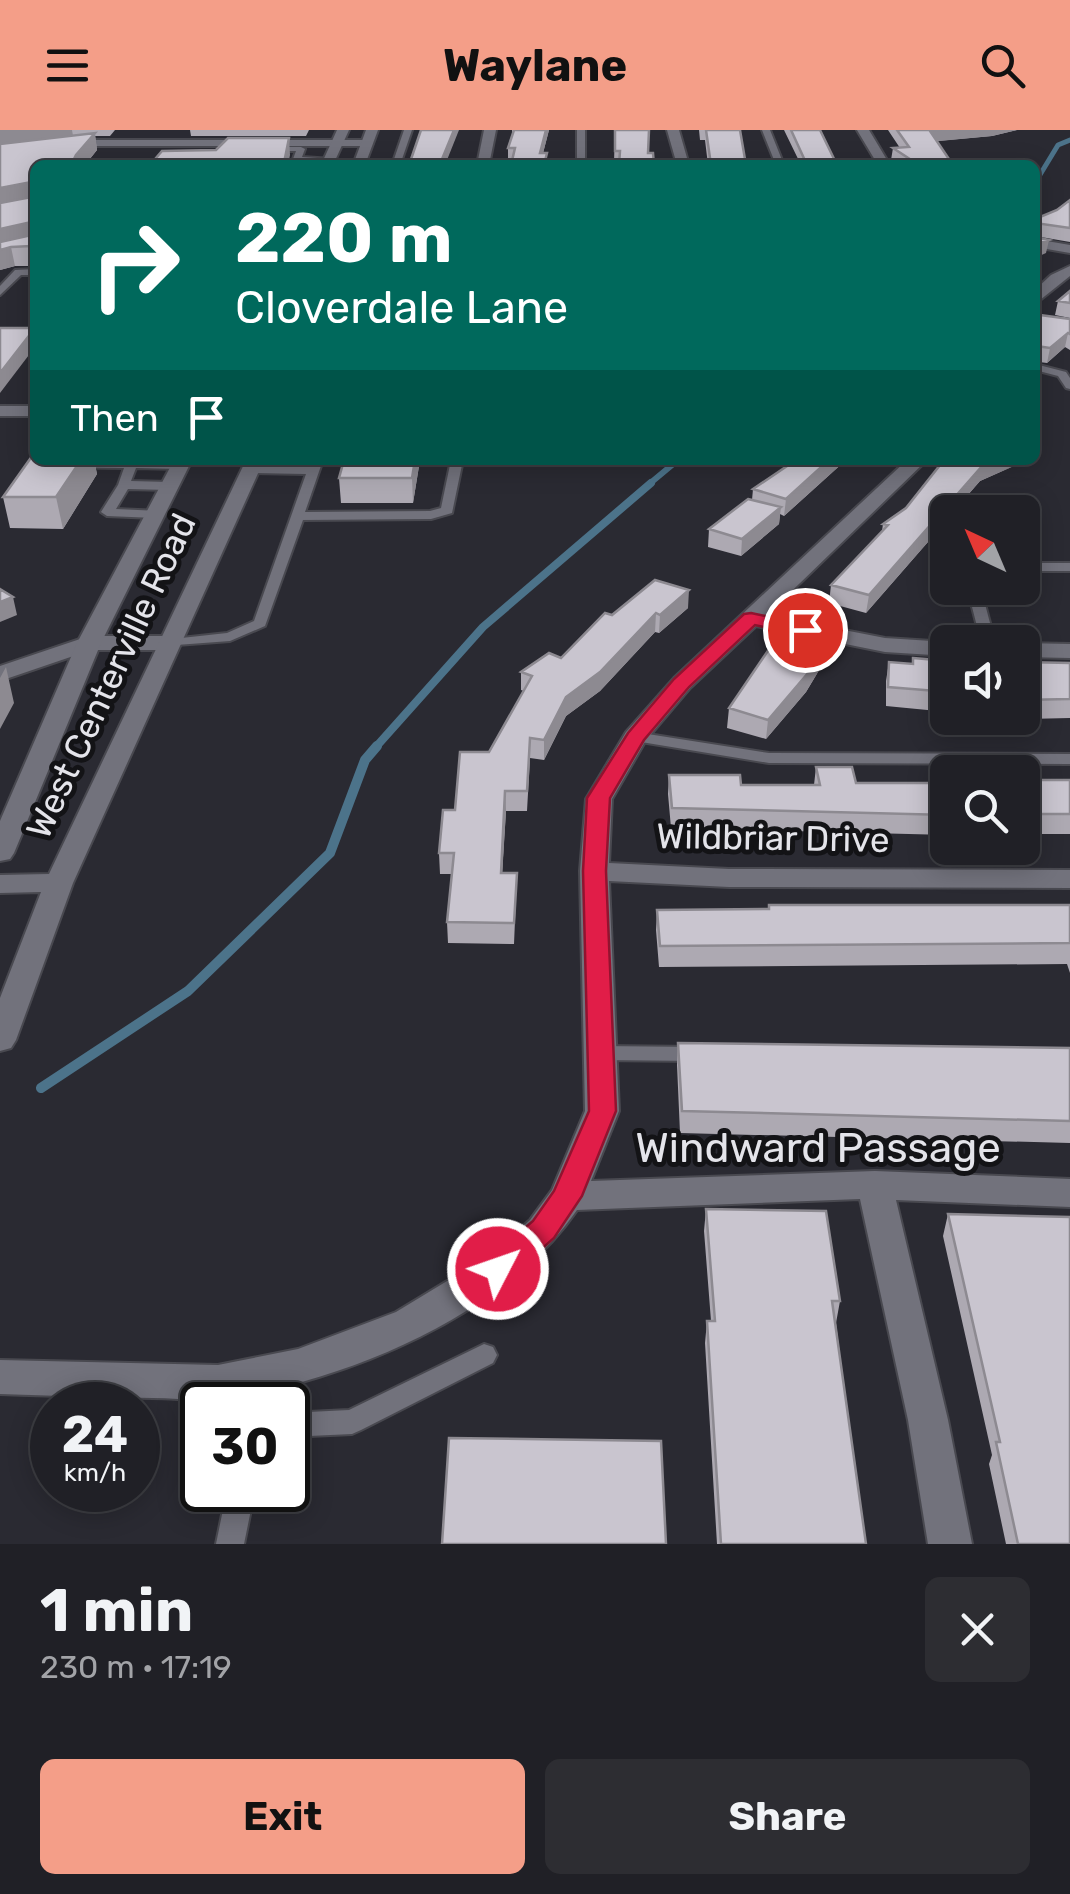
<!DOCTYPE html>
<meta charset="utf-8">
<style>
body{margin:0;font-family:Rubik,sans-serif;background:#2d2d32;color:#f1f3f6;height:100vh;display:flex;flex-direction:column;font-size:38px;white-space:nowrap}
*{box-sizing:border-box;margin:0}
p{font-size:32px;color:#a2a3a7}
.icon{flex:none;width:55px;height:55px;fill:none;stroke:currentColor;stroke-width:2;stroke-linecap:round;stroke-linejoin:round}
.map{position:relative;height:1414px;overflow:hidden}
.sheet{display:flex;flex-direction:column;background:#202026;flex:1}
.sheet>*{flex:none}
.top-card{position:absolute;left:30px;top:30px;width:1010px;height:305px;border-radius:15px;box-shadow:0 5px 25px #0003,0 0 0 2px #3d3e43;background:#00695c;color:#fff;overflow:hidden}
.needle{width:65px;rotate:316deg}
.fabs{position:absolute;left:930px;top:365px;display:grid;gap:20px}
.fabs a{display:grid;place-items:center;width:110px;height:110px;border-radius:15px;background:#202026;box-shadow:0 5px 25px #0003,0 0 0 2px #3d3e43;font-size:50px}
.speed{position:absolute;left:30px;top:1252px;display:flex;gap:20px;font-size:50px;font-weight:700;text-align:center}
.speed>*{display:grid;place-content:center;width:130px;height:130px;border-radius:50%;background:#202026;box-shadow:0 5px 25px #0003,0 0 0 2px #3d3e43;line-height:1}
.speed small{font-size:25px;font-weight:400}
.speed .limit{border:5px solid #111;border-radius:15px;background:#fff;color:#111}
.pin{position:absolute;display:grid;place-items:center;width:85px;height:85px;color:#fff;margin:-42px;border:5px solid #fff;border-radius:50%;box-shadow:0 2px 10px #0007}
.me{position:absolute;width:110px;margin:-55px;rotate:49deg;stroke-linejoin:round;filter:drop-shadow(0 0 8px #0008)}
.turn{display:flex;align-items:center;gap:35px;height:210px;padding:0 40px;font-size:45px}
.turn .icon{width:130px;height:130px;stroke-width:2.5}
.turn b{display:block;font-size:70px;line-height:85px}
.then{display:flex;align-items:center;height:95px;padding:0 40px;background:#0003;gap:20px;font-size:38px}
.round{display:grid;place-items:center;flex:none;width:105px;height:105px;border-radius:15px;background:#2d2d32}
.summary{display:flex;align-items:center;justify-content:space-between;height:170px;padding:0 40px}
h1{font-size:60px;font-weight:700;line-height:75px}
.button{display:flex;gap:20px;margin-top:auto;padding:20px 40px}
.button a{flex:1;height:115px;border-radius:15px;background:#f49e88;color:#111;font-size:40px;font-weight:700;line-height:115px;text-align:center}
.button a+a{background:#2d2d32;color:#f1f3f6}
header{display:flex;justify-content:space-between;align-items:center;height:130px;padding:0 40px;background:#f49e88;color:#111;font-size:45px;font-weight:700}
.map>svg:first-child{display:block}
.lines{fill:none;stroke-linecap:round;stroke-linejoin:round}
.stream-far3{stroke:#4c738a;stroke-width:5}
.stream-far2{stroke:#4c738a;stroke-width:6}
.stream-far1{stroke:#4c738a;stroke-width:8}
.stream{stroke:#4c738a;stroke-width:10}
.service-casing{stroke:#494950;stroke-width:4}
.minor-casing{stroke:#494950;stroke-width:4}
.secondary-casing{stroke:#494950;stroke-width:4}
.service{fill:#72727c;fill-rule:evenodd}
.minor{fill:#72727c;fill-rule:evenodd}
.secondary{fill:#72727c;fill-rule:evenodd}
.wall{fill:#ada9b2}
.shaded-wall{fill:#8d8a91}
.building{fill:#c9c5cf;stroke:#8d8a91;stroke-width:2.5}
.route{fill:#e11d48;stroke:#92132f;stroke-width:2.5}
.labels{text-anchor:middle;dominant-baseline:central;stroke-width:10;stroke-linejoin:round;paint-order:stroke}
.street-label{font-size:35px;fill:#e4e4ea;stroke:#131316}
.near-street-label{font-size:42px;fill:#e4e4ea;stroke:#131316}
</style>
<header><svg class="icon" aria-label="menu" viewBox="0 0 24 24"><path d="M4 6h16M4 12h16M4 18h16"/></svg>Waylane<svg class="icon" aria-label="search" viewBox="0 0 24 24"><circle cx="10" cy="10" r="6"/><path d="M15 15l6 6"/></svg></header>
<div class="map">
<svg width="1070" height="1414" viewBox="0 0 1070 1414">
<rect width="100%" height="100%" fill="#2a2a32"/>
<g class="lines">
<path class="stream-far3" d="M 1035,53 L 1058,15 L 1070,10"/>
<path class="stream-far2" d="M 648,355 L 678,330"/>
<path class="stream-far1" d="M 375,618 L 483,497 L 651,353"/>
<path class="stream" d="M 41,958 L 188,861 L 330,723 L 365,630 L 377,616"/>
<g class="service-casing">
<path id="service" d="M 404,0 L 412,0 L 400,35 L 392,35 Z
M 577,0 L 585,0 L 585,35 L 577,35 Z
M 762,0 L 770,0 L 784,35 L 776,35 Z
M 266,17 L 301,17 L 305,19 L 302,27 L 333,29 L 297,31 L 293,29 L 296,21 L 263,21 Z
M 129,30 L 173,30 L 177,32 L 126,34 Z
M 35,139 L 35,145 L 21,145 L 0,165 L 0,156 L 15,140 Z
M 1035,234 L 1066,242 L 1070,248 L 1070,259 L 1066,258 L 1058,246 L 1035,240 Z
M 40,330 C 69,330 168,325 186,335 L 180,339 L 136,338 L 131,351 L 169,352 L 175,356 L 169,360 L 128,359 L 116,379 L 160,381 L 160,387 L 155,388 L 107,386 L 101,382 L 118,355 L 124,338 L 44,337 L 38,333 Z
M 311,330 L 323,330 L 305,382 L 430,381 L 441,378 L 451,330 L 463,330 L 452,383 L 431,389 L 303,390 L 265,496 L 230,511 L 163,516 L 163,510 L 227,503 L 254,491 L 306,344 L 251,343 L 245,339 L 251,335 L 308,337 Z
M 1022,433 L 1070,433 L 1070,441 L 1022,441 Z
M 985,458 L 999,458 L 985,474 L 995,512 L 981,512 L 971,473 Z
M 635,602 L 769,623 L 1070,624 L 1070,634 L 769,633 L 629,610 L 627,607 Z
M 598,916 L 700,917 L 707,919 L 710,924 L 707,929 L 700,931 L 598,930 L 591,928 L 588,923 L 591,918 Z
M 484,1214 L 493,1217 L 497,1225 L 493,1233 L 361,1300 L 352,1304 L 288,1307 L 288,1283 L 349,1280 Z
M 257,1233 L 266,1236 L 270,1244 L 266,1275 L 240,1275 L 248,1236 Z
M 227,1360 L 255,1360 L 244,1414 L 216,1414 Z"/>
</g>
<g class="minor-casing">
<path id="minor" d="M 484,0 L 496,0 L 489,35 L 477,35 Z
M 667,0 L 679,0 L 689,35 L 677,35 Z
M 857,0 L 869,0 L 890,35 L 878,35 Z
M 73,10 L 367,10 L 373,13 L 367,16 L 73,16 L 0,27 L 0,19 Z
M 1035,109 L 1070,115 L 1070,123 L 1035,117 Z
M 1070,136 L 1070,146 L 1035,174 L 1035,160 L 1051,145 Z
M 0,276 L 35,276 L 35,286 L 0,286 Z
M 907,330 L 927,330 L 767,485 L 885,508 L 948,512 L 948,526 L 885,522 L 756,496 L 690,558 L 646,610 L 612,669 L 609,733 L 729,739 L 1070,740 L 1070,758 L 729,757 L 609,751 L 619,981 L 591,1051 L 875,1041 L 1070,1049 L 1070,1077 L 896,1070 L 948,1290 L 972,1414 L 928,1414 L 908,1290 L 860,1069 L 577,1080 C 504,1186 346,1251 222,1269 C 200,1272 175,1268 153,1268 C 102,1267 51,1266 0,1264 L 0,1230 L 218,1235 L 298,1219 L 396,1182 L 485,1128 L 530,1090 L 552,1060 L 585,981 L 580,741 L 586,669 L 626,602 L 674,548 Z
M 89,506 L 168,506 L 180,513 L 168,520 L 91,520 L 0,551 L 0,536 Z
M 1022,513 L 1070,514 L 1070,528 L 1022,527 Z"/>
</g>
<g class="secondary-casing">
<path id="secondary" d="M 337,0 L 349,0 L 333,35 L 321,35 Z
M 366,0 L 378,0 L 365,35 L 353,35 Z
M 174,330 L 192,330 L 101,513 L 14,723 L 10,729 L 0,731 L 0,691 L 77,513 Z
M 246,330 L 264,330 L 73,753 L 16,910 L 11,918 L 0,921 L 0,868 L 41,762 L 0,763 L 0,745 L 49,744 Z"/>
</g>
<use href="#service" class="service"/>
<use href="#minor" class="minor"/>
<use href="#secondary" class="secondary"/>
</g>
<path class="wall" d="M 0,0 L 115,0 L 110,6 L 95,6 L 97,20 L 85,35 L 35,35 L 35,136 L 15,136 L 0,140 Z
M 190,0 L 309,0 L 306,6 L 191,6 Z
M 512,0 L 549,0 L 543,23 L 547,23 L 546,35 L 511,35 L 512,29 L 508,29 L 508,18 L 512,6 Z
M 615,0 L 649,0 L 619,32 L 614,32 Z
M 699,0 L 740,0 L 746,35 L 708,35 L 705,10 L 700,10 Z
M 784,0 L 820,0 L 837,35 L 801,35 Z
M 888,0 L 1017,0 L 992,6 L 937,11 L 953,35 L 899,35 L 891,30 L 893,18 L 900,18 Z
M 1070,70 L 1070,112 L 1035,106 L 1035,89 L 1057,80 Z
M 1070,161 L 1070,188 L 1055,185 L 1058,171 Z
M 1035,189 L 1070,189 L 1070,220 L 1065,217 L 1047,233 L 1039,232 L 1035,246 Z
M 35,330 L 94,330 L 97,344 L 63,399 L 10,398 L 3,367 Z
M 344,330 L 420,330 L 413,373 L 341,373 L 339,348 Z
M 796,330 L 846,330 L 784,386 L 780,384 L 779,394 L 741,426 L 708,417 L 709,399 L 752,370 L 753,359 Z
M 1016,335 L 980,351 L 953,382 L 948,382 L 948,389 L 866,483 L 829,473 L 831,455 L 882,401 L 883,394 L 906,378 Z
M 688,478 L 659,503 L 655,502 L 600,561 L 566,586 L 544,630 L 530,628 L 527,681 L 506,681 L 502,743 L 517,743 L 514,814 L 448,813 L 447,792 L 452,744 L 440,744 L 439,723 L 455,680 L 524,561 L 521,560 L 521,542 L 561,528 L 612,485 Z
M 826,513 L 824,532 L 806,562 L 766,609 L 727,598 L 729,578 Z
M 913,528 L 948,531 L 948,582 L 886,576 L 886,551 L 889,532 L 912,534 Z
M 1022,532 L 1070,533 L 1070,588 L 987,590 L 986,588 L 1022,588 Z
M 816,637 L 856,653 L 948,653 L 948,705 L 671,698 L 668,664 L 669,645 L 741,655 L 814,655 Z
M 1022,646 L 1039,650 L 1070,650 L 1070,704 L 1022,704 Z
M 769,775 L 1070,775 L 1070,843 L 1067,834 L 659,837 L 656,800 L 657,780 L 768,779 Z
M 678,913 L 1070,918 L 1070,1013 L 680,1003 L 677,935 Z
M 706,1079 L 840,1171 L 836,1193 L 849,1297 L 866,1414 L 717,1414 L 705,1213 L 707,1191 L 711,1191 L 704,1101 Z
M 948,1084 L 1070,1414 L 1006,1414 L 989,1334 L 992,1325 L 943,1106 Z"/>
<path class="shaded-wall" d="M 0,0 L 72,0 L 73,6 L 0,15 Z
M 454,0 L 459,0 L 445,35 L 440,35 Z
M 546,0 L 549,0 L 540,35 L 540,23 Z
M 941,0 L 1017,0 L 992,6 L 929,12 L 930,1 Z
M 95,3 L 97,20 L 85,35 L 71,35 L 76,25 Z
M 289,8 L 290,25 L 288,35 L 280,35 Z
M 31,52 L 34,69 L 0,77 L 0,58 Z
M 31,92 L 34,110 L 0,119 L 0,99 Z
M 1049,110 L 1046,123 L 1035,128 L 1035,115 Z
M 11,117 L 15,136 L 0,140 L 0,120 Z
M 35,198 L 35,217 L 0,263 L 0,243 Z
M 1068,203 L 1065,217 L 1047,233 L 1050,218 Z
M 81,330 L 94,330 L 97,344 L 63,399 L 56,367 Z
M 415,330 L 420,330 L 413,373 L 412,348 Z
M 829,330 L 846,330 L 784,386 L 786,369 Z
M 994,330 L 1018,330 L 1016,335 L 980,351 L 953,382 L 948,382 L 948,389 L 866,483 L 869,465 L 983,335 Z
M 781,377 L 779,394 L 741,426 L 742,409 Z
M 689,460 L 688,478 L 659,503 L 660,485 Z
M 13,467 L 17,485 L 0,492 L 0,472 Z
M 656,483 L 655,502 L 600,561 L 566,586 L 544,630 L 544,610 L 566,567 Z
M 826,513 L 824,532 L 806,562 L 766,609 L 768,590 Z
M 6,537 L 14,573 L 0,599 L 0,548 Z
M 505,661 L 506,681 L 501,764 L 501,743 Z"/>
<path class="building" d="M 421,0 L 454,0 L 440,34 L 446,35 L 409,35 Z
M 514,0 L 546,0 L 540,23 L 547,23 L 544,35 L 511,35 L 515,18 L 508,18 Z
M 615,0 L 649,0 L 648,23 L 653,23 L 654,35 L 619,35 L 620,21 L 615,21 Z
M 706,0 L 740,0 L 746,35 L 711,35 Z
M 791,0 L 820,0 L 837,35 L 807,35 Z
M 897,0 L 941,0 L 930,1 L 953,35 L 919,35 L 893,18 L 909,17 Z
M 95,3 L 76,25 L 71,35 L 35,35 L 35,55 L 31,52 L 0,58 L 0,14 Z
M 228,8 L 289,8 L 285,28 L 280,35 L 150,35 L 162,21 L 216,20 Z
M 35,57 L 35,95 L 31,92 L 0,99 L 0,73 L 32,67 Z
M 1070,70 L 1070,98 L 1035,93 L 1035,89 L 1057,80 Z
M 35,96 L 35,121 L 31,116 L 11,117 L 0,120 L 0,112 L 32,105 Z
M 1035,107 L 1049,110 L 1035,115 Z
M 1070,161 L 1070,173 L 1058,171 Z
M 1040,185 L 1070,189 L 1070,204 L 1068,203 L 1050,218 L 1036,216 L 1035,220 L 1035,189 Z
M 0,198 L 35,198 L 0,243 Z
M 35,322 L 35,330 L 81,330 L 56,367 L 3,367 Z
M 344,330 L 415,330 L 412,348 L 339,348 Z
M 796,330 L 829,330 L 786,369 L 753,359 Z
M 944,330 L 994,330 L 983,335 L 869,465 L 831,455 L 888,395 L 883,394 L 906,378 Z
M 748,369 L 781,377 L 742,409 L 709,399 Z
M 655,450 L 689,460 L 660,485 L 656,483 L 600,542 L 566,567 L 544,610 L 530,608 L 527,661 L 505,661 L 501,743 L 517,743 L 514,793 L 447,792 L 454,723 L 439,723 L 443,680 L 455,680 L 460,622 L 489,622 L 532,546 L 521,542 L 549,523 L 561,528 L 605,483 L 612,485 Z
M 0,459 L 13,467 L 0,472 Z
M 780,503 L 826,513 L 808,543 L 768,590 L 729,578 Z
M 913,528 L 948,531 L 948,562 L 888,557 L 889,532 L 913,534 Z
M 1022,532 L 1070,533 L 1070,569 L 1022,570 Z
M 816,637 L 852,637 L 856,653 L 948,653 L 948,685 L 672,678 L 669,645 L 740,645 L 741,655 L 820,655 Z
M 1022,646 L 1038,646 L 1039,650 L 1070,650 L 1070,684 L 1022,684 Z
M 769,775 L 1070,775 L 1070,813 L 660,816 L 657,780 L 769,779 Z
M 678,913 L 1070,918 L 1070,991 L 682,981 Z
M 706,1079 L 826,1081 L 840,1171 L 832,1171 L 866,1414 L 721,1414 L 707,1191 L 715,1191 Z
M 948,1084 L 1070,1087 L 1070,1414 L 1018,1414 L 996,1312 L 1000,1312 Z
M 449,1308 L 661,1311 L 666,1414 L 442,1414 Z"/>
<path class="route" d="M 751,483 L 812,496 L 815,500 L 805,506 L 755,495 L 689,557 L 644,610 L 610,668 L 606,741 L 616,981 L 582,1066 L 554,1108 L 509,1148 L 498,1152 L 487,1148 L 483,1139 L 487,1130 L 533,1091 L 554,1061 L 589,981 L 583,741 L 587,668 L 628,603 L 674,549 L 744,484 Z"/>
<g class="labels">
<g class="street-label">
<text transform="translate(111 546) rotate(-65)">West Centerville Road</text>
<text transform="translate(773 708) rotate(1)">Wildbriar Drive</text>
</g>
<g class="near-street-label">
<text x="818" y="1018">Windward Passage</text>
</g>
</g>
</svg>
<div class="fabs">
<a><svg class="needle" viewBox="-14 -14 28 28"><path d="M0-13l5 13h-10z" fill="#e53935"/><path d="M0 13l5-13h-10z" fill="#a2a3a7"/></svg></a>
<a><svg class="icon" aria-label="sound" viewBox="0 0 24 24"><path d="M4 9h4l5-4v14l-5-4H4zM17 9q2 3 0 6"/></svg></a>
<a><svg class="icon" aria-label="search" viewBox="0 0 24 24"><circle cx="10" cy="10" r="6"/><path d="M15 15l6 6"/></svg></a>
</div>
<div class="speed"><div>24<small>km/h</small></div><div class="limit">30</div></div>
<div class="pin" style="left:805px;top:500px;background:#d93025"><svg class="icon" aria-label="arrive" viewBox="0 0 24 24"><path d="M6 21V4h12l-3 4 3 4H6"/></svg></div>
<svg class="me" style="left:498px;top:1139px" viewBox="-20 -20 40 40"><circle r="17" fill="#e11d48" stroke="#fff" stroke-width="3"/><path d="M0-11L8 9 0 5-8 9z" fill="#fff"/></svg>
<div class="top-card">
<div class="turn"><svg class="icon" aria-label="right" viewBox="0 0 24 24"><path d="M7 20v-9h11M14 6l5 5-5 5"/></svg><div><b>220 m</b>Cloverdale Lane</div></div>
<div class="then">Then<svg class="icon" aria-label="arrive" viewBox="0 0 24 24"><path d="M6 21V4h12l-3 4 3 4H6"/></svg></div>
</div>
</div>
<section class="sheet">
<div class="summary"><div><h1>1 min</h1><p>230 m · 17:19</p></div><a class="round"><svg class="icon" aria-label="close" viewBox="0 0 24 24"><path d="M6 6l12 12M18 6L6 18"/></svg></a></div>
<div class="button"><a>Exit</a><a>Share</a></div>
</section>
